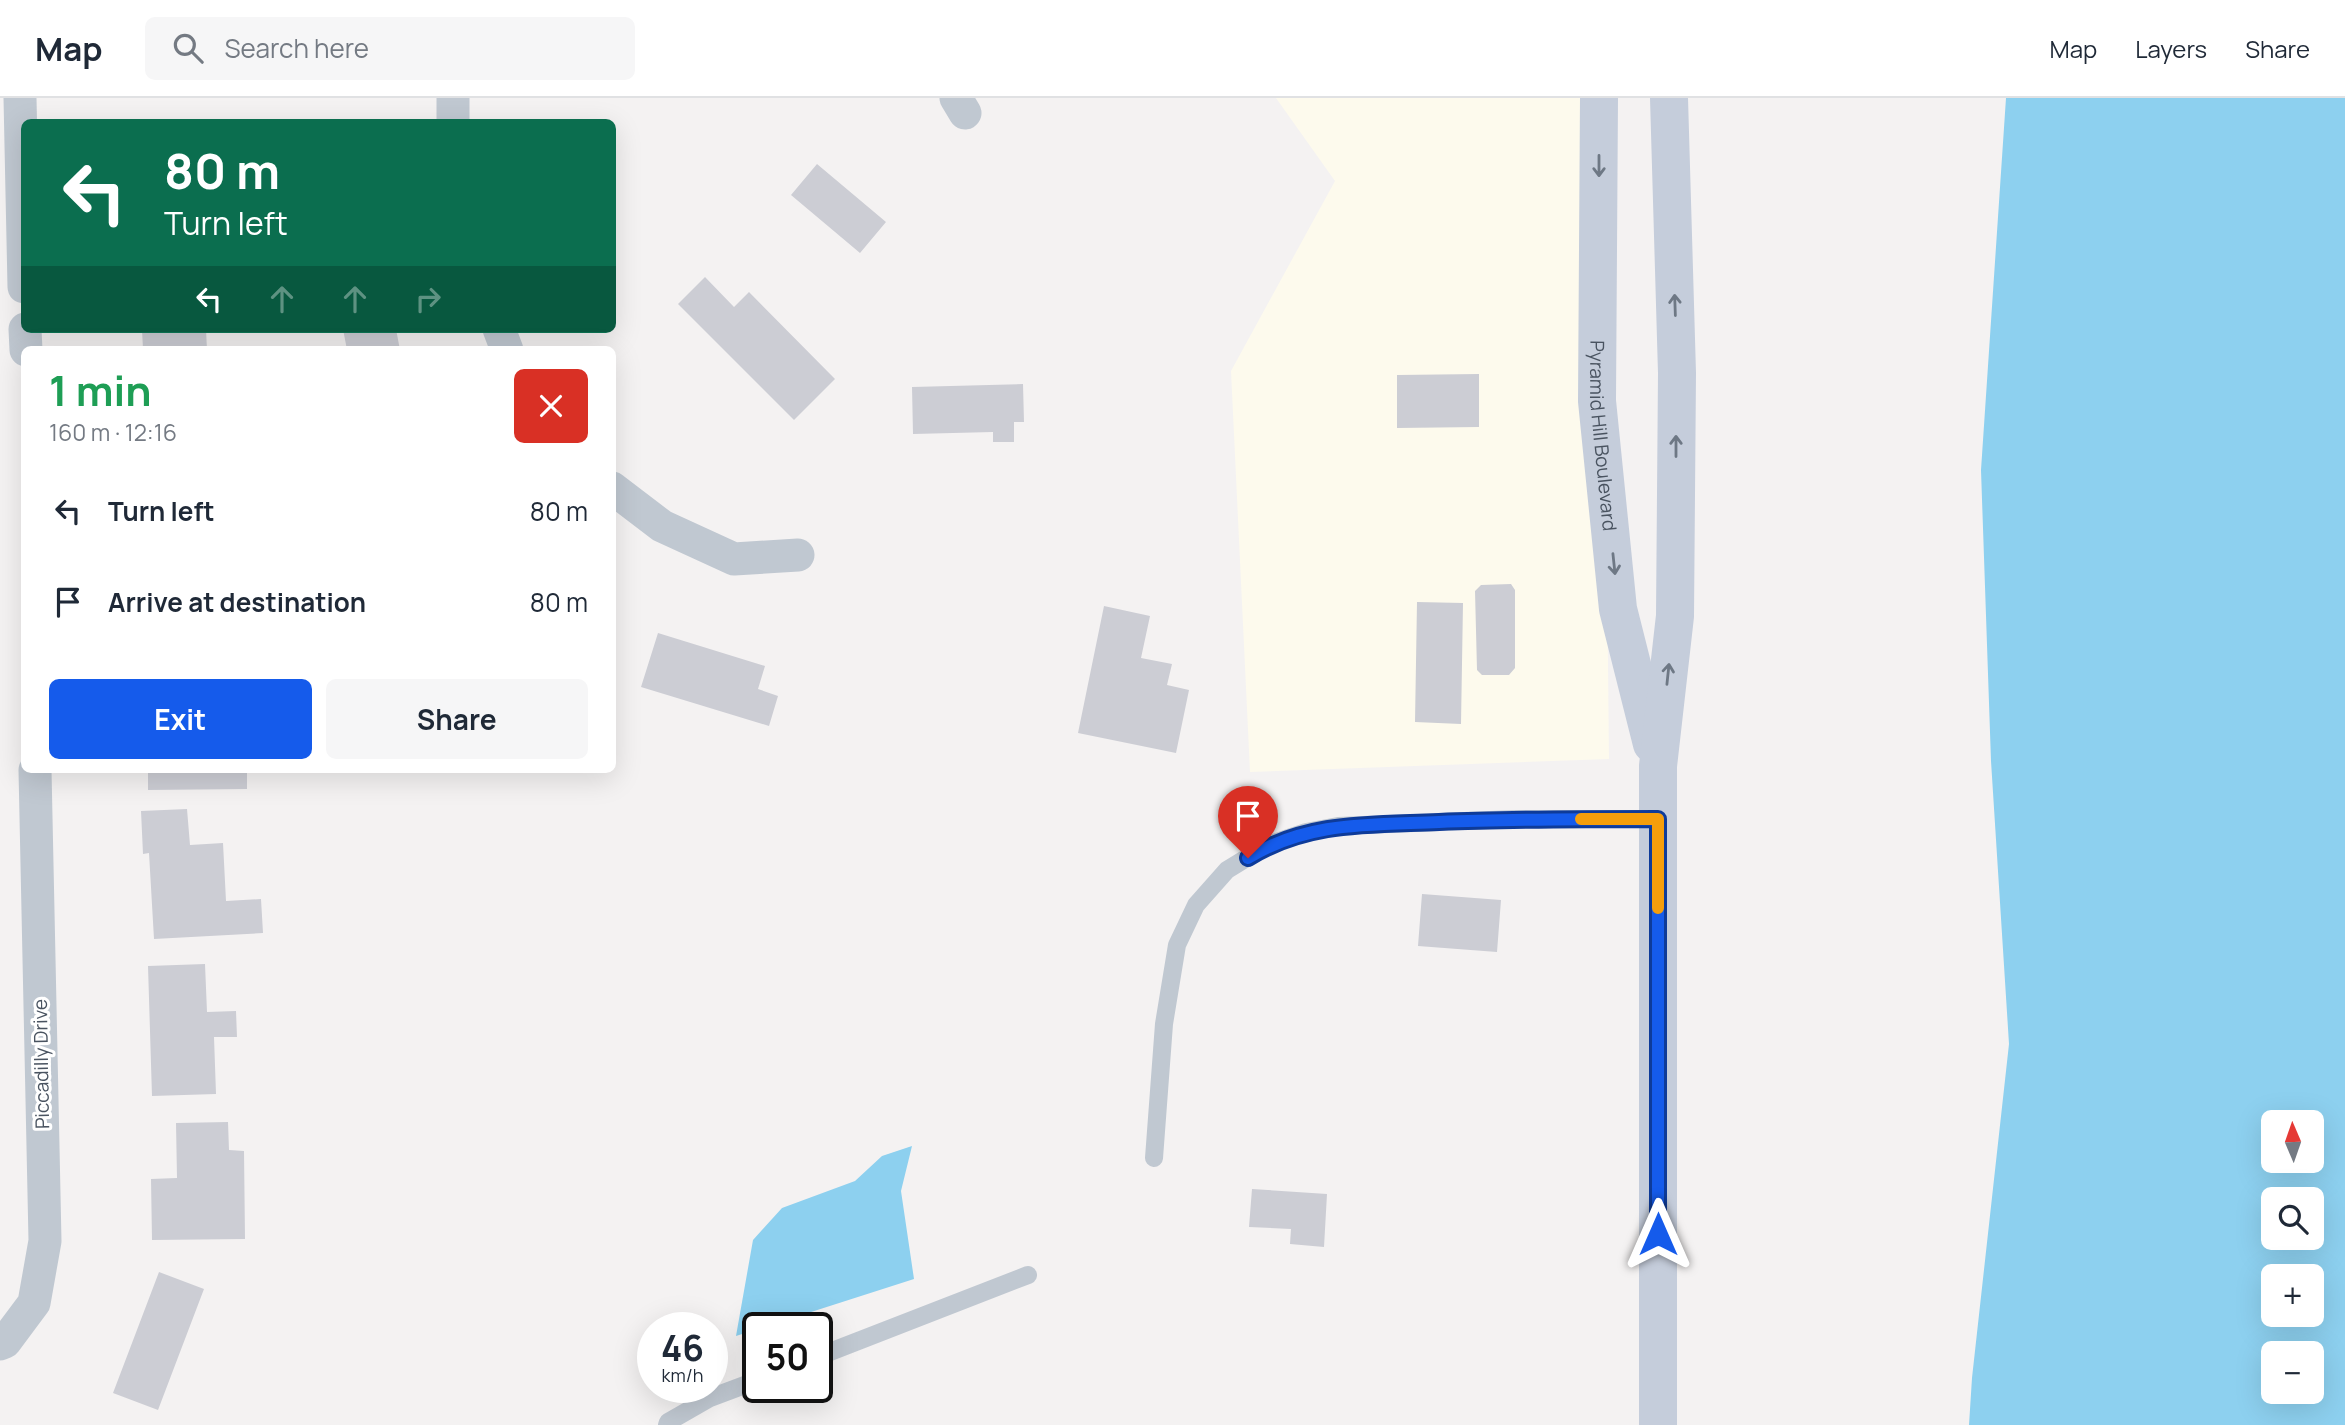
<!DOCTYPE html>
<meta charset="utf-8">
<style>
body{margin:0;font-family:Manrope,sans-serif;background:#f6f6f7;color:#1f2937;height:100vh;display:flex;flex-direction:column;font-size:26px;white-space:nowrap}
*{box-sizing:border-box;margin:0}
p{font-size:23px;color:#747a83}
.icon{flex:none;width:38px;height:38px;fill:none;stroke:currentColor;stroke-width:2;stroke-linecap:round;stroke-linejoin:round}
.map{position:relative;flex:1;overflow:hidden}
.side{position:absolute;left:21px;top:248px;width:595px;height:427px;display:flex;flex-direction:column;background:#fff;border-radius:10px;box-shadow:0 7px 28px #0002}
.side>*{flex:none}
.banner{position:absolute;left:21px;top:21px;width:595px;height:214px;border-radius:10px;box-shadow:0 7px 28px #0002;background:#0b6e4f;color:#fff;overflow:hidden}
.needle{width:46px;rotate:358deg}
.tools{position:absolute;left:2261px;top:1012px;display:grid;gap:14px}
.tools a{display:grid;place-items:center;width:63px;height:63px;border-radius:10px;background:#fff;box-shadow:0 7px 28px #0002;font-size:35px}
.speed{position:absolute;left:637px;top:1214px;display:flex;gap:14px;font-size:35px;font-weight:700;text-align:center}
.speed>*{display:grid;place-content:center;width:91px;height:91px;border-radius:50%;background:#fff;box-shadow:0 7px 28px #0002;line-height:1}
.speed small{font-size:18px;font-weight:400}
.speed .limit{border:4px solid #111;border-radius:10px;background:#fff;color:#111}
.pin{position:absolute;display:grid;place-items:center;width:60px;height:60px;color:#fff;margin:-72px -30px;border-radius:50% 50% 50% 0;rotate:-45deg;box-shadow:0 0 7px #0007}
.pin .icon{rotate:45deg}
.me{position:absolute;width:77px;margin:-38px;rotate:0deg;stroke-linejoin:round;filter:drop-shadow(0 0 5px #0008)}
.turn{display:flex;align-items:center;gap:24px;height:147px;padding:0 28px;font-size:32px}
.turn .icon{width:91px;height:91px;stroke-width:2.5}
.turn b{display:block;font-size:49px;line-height:60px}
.lanes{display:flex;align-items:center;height:66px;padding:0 28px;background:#0003;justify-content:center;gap:35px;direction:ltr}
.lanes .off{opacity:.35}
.round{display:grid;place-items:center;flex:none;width:74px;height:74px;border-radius:10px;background:#f6f6f7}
.overview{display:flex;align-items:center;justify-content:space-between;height:119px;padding:0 28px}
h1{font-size:42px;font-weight:700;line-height:52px;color:#1e9e55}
.action{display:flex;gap:14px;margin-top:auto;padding:14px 28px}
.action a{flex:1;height:80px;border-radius:10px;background:#155beb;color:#fff;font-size:28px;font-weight:700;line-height:80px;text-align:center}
.action a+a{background:#f6f6f7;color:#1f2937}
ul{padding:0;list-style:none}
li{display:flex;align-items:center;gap:21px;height:91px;padding:0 28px}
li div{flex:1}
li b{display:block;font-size:26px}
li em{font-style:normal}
header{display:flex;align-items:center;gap:42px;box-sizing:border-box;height:98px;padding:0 35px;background:#fff;border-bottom:2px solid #e0e1e3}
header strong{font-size:33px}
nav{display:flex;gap:38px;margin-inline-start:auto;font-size:24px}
.search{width:490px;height:63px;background:#f6f6f7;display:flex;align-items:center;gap:18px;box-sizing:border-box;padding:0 24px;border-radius:10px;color:#747a83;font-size:26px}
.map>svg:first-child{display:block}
.commercial{fill:#fdfaed}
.water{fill:#8dd0ef;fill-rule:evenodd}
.building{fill:#cccdd4}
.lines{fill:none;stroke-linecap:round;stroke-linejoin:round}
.service{stroke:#c0c8d1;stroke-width:18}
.minor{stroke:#c0c8d1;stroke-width:33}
.secondary{stroke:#c5cddb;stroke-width:38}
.oneway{stroke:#6e7885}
.route-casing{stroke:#0e3b99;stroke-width:18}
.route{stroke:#155beb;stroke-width:12}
.slow{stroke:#f59e0b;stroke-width:12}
.labels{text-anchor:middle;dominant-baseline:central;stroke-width:6;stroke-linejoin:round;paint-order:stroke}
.street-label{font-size:19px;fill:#495360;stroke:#fff}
</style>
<header>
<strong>Map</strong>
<div class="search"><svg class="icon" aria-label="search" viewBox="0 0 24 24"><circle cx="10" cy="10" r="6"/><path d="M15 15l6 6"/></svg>Search here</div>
<nav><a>Map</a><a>Layers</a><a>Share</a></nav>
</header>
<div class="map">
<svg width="2345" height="1327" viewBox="0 0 2345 1327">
<rect width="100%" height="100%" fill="#f4f2f2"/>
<path class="commercial" d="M 1276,0 L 1602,0 L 1609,661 L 1250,674 L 1231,273 L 1335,83 Z"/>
<path class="water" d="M 2006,0 L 2345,0 L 2345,1327 L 1969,1327 L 1972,1280 L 2009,946 L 1991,663 L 1981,372 ZM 2273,1024 L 2312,1024 L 2312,1062 L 2273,1062 ZM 2273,1101 L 2312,1101 L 2312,1139 L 2273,1139 ZM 2273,1178 L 2312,1178 L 2312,1216 L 2273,1216 ZM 2273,1255 L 2312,1255 L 2312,1293 L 2273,1293 Z
M 912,1048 L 901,1093 L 914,1181 L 736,1238 L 753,1142 L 782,1110 L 855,1083 L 882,1058 Z"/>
<path class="building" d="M 817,66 L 886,124 L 860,155 L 791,97 Z
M 705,179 L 734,209 L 749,194 L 835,281 L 794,322 L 678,206 Z
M 142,231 L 206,231 L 207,252 L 143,252 Z
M 343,231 L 396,231 L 400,252 L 347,252 Z
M 1479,276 L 1479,329 L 1397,330 L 1397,277 Z
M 1023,286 L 1024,324 L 1014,324 L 1014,344 L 993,344 L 993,334 L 913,336 L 912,289 Z
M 1511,486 L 1515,492 L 1515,570 L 1509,577 L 1482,577 L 1477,572 L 1475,493 L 1481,487 Z
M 1417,504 L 1463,505 L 1461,626 L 1415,624 Z
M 1104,508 L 1150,518 L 1141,560 L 1172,566 L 1167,587 L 1189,592 L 1176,655 L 1078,635 Z
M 658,535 L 765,568 L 758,591 L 778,598 L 769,628 L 641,589 Z
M 148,672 L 247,672 L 247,691 L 148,692 Z
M 187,711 L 190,747 L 223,745 L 226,803 L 261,801 L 263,835 L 154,841 L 149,755 L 143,756 L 141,713 Z
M 1422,796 L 1501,802 L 1497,854 L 1418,848 Z
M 205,866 L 207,914 L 236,913 L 237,939 L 214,939 L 216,996 L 152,998 L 148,868 Z
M 228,1024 L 229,1052 L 244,1053 L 245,1141 L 152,1142 L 151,1081 L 177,1080 L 176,1025 Z
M 1252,1091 L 1327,1096 L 1324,1149 L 1290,1146 L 1291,1131 L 1249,1129 Z
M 159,1174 L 204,1191 L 158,1312 L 113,1295 Z"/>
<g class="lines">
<path class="service" d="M 1154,1060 L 1164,926 L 1177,847 L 1196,807 L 1227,772 L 1268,747 L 1306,734 L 1338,728 L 1515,721 L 1658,721
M 817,1259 L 1028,1177
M 667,1327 L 668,1324 L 710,1300 L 758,1282"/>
<path class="minor" d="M 20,0 L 24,189
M 453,0 L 453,24
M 956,0 L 965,15
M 25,231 L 26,252
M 499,231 L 507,252
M 612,390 L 662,428 L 734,461 L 798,457
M 0,1246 L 5,1244 L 34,1205 L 45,1143 L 35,672"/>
<g class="secondary">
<path id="s1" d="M 1599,0 L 1597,303 L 1618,511 L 1652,646"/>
<path d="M 1658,1327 L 1658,668 L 1675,518 L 1677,275 L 1669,0"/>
</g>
</g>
<defs><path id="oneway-shaft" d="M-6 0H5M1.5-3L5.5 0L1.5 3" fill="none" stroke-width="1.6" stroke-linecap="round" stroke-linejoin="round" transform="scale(1.75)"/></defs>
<g class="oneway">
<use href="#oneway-shaft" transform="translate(1599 68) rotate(90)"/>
<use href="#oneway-shaft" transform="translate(1675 207) rotate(-92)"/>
<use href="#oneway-shaft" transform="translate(1676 348) rotate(-90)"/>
<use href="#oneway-shaft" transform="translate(1614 466) rotate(84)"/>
<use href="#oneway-shaft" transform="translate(1668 576) rotate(-84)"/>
</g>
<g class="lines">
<g class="route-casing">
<path id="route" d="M 1248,760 C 1308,723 1371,727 1439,724 C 1512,721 1585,721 1658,721 L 1658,1136"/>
</g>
<use href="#route" class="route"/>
<path class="slow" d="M 1581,721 L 1658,721 L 1658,810"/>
</g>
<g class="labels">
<g class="street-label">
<text stroke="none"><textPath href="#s1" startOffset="338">Pyramid Hill Boulevard</textPath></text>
<text transform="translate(41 966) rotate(-91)">Piccadilly Drive</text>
</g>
</g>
</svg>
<div class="tools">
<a><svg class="needle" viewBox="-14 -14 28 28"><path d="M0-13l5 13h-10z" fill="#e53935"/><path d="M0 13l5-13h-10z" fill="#747a83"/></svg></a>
<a><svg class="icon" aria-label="search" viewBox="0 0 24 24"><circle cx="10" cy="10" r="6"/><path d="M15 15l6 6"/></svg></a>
<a>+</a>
<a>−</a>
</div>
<div class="speed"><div>46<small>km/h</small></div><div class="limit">50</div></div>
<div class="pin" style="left:1248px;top:760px;background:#d93025"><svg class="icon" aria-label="arrive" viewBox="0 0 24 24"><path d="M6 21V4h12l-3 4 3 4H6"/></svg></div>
<svg class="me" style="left:1658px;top:1136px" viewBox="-20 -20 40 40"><path d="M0-17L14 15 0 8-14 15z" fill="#155beb" stroke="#fff" stroke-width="4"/></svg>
<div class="banner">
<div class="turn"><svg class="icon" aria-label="left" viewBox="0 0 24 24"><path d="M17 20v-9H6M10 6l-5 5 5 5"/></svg><div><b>80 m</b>Turn left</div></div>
<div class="lanes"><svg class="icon" aria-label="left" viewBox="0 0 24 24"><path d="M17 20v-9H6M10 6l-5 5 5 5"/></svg><svg class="icon off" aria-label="ahead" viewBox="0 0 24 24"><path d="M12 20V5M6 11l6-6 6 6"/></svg><svg class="icon off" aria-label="ahead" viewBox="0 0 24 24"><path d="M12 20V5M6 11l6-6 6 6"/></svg><svg class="icon off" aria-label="right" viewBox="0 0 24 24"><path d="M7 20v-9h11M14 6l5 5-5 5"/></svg></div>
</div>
<section class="side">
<div class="overview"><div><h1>1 min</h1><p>160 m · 12:16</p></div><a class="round" style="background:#d93025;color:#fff"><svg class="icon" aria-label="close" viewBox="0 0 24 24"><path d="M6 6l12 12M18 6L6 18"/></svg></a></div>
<ul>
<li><svg class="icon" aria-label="left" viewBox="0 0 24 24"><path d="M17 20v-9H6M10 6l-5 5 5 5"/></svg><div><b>Turn left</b></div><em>80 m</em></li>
<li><svg class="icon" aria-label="arrive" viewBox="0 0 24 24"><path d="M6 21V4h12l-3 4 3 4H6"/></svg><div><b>Arrive at destination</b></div><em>80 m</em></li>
</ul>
<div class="action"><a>Exit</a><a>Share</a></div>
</section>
</div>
